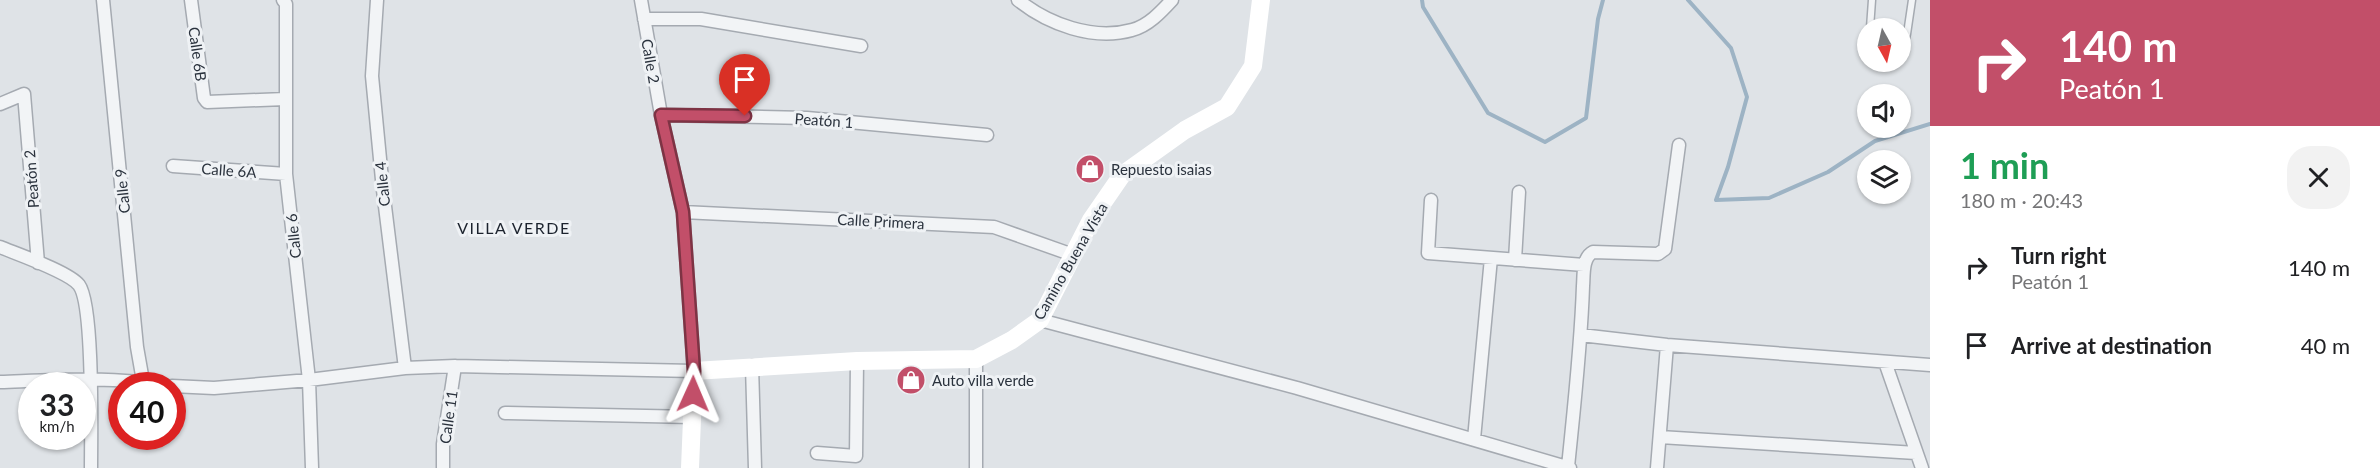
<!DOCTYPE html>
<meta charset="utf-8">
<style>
body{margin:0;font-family:Lato,sans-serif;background:#f2f2f2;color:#202124;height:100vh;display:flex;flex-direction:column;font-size:22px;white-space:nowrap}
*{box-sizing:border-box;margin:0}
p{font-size:20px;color:#757577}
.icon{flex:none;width:33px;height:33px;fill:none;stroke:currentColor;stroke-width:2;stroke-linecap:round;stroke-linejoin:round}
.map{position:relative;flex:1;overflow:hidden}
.sheet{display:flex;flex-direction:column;background:#fff;width:450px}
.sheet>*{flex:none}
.top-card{background:#c24f69;color:#fff;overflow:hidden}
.needle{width:39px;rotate:172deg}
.fabs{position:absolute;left:1857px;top:18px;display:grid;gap:12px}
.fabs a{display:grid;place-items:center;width:54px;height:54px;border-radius:50%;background:#fff;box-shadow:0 2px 4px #0004;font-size:30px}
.speed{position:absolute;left:18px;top:372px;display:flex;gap:12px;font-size:30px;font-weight:700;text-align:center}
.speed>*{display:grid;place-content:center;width:78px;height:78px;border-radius:50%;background:#fff;box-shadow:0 2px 4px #0004;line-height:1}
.speed small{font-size:15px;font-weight:400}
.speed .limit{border:9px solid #d22;background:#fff;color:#111}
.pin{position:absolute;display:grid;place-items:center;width:51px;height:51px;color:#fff;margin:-62px -26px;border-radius:50% 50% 50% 0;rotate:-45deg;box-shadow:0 0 6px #0007}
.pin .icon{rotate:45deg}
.me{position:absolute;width:66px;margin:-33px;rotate:1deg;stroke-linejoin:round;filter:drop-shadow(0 0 4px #0008)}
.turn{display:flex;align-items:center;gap:21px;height:126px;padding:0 30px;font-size:27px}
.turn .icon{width:78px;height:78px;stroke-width:2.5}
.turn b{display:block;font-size:42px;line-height:51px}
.round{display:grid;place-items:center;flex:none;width:63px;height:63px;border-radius:24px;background:#f2f2f2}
.head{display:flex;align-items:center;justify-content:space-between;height:102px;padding:0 30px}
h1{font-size:36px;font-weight:700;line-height:45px;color:#1e9e55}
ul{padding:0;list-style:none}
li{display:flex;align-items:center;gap:18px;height:78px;padding:0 30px}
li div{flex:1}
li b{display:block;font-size:22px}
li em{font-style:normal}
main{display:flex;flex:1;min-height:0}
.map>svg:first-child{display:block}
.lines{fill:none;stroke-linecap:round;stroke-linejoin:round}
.stream{stroke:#9db3c4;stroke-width:4}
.lane-casing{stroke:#a5aab1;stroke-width:9}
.street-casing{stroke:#a5aab1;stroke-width:15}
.lane{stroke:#f2f4f6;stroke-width:6}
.street{stroke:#f2f4f6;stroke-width:12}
.secondary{stroke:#fff;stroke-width:18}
.route-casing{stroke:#7e3344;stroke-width:15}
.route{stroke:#c24f69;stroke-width:10}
.labels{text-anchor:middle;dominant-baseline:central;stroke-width:6;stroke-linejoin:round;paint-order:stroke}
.street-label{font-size:15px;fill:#2a323d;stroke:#eff2f5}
.poi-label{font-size:15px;fill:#2a323d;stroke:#eff2f5;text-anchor:start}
.neighbourhood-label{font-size:16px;letter-spacing:1.5px;fill:#1c232e;stroke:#eff2f5}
</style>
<main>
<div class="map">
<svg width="1930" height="468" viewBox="0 0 1930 468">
<rect width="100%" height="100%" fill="#dfe3e7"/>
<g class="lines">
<path class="stream" d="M 1422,0 L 1423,7 L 1488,113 L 1545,142 L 1586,118 L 1598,19 L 1603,0
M 1688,0 L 1731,48 L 1747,97 L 1728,167 L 1716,200 L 1769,198 L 1828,172 L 1875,141 L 1930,124"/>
<g class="lane-casing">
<path id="lane" d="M 1870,28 L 1872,0
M 1900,41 L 1906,38 L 1907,34 L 1912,0"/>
</g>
<g class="street-casing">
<path id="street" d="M 103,0 L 137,347 L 143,381
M 191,0 L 204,98 L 207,102 L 285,99
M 283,0 L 286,4 L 286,174 L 309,380 L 312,468
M 377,0 L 372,76 L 383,190 L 405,368
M 1018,0 C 1048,24 1093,41 1132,30 C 1148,26 1161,12 1172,0
M 644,19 L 701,19 L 861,46
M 0,104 L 24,94 L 38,263
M 661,115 L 807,118 L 987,135
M 173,166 L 286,174
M 1431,200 L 1428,253 L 1584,265
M 683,212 L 994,227 L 1073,255
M 0,247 C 17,254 69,272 79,285 C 94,305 91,437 91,468
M 1515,260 L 1519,192
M 1040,320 L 1297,388 L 1570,468
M 1581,335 L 1667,345 L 1930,365
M 976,359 L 976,468
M 1885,362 L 1922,468
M 752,366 L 755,468
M 0,382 C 56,380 112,376 167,386
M 172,386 L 214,388 L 309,380 L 405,368 L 455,366 L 694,371 L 683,212 L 661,115 L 641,0
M 505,413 L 692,417
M 1660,437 L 1916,453
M 1474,439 L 1491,258
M 817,453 L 856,456 L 857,361
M 1568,467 C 1574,407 1581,347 1583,286 C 1584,275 1582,258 1593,252 L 1658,254 L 1665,249 L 1679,145
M 443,468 L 443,444 L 455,366
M 1657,468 L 1667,345"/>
</g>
<use href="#lane" class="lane"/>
<use href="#street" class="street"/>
<path class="secondary" d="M 690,468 L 694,371 L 857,361 L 976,359 L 1012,340 L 1040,320 L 1091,220 L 1122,175 L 1185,130 L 1227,107 L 1253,66 L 1261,0"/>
</g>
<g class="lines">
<g class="route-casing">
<path id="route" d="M 693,394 L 694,371 L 683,212 L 661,115 L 745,116"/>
</g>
<use href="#route" class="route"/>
</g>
<defs>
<g id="shop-disc" transform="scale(1.5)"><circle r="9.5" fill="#c24f69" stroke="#eff2f5"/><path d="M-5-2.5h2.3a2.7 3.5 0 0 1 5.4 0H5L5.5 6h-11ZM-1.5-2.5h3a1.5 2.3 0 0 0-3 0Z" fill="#fff"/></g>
</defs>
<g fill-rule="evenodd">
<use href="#shop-disc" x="1090" y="169"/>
<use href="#shop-disc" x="911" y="380"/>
</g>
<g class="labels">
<g class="street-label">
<text transform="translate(198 54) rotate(82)">Calle 6B</text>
<text transform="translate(651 61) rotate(80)">Calle 2</text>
<text transform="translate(824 120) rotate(4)">Peatón 1</text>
<text transform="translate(229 170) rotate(4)">Calle 6A</text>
<text transform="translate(31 179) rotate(-94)">Peatón 2</text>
<text transform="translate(382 184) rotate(-96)">Calle 4</text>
<text transform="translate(122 191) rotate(-96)">Calle 9</text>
<text transform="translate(881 221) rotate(3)">Calle Primera</text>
<text transform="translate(293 236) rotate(-96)">Calle 6</text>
<text transform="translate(1070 261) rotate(-60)">Camino Buena Vista</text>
<text transform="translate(448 417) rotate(-82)">Calle 11</text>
</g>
<g class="poi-label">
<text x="1111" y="169">Repuesto isaias</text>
<text x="932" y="380">Auto villa verde</text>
</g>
<g class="neighbourhood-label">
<text x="514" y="227">VILLA VERDE</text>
</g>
</g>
</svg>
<div class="fabs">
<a><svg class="needle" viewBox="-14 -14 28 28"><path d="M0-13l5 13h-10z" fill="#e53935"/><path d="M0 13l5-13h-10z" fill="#757577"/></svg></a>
<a><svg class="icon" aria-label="sound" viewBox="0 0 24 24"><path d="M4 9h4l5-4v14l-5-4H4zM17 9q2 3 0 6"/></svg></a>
<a><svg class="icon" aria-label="layers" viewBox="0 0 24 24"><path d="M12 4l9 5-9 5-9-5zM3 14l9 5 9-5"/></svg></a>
</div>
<div class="speed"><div>33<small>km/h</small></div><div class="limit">40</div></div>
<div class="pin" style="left:745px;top:116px;background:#d93025"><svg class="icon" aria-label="arrive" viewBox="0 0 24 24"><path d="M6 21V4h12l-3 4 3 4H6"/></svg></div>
<svg class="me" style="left:693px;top:394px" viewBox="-20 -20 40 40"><path d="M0-17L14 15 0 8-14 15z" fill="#c24f69" stroke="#fff" stroke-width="4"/></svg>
</div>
<section class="sheet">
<div class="top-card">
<div class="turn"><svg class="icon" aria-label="right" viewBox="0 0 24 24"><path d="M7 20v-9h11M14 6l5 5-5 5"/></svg><div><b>140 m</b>Peatón 1</div></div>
</div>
<div class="head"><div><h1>1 min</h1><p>180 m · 20:43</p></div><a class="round"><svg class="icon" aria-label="close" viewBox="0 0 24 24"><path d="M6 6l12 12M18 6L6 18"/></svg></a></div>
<ul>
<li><svg class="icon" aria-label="right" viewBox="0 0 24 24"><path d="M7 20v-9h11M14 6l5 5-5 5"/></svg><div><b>Turn right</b><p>Peatón 1</p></div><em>140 m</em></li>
<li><svg class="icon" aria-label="arrive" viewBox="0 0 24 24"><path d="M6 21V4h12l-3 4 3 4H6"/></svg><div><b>Arrive at destination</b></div><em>40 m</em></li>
</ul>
</section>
</main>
